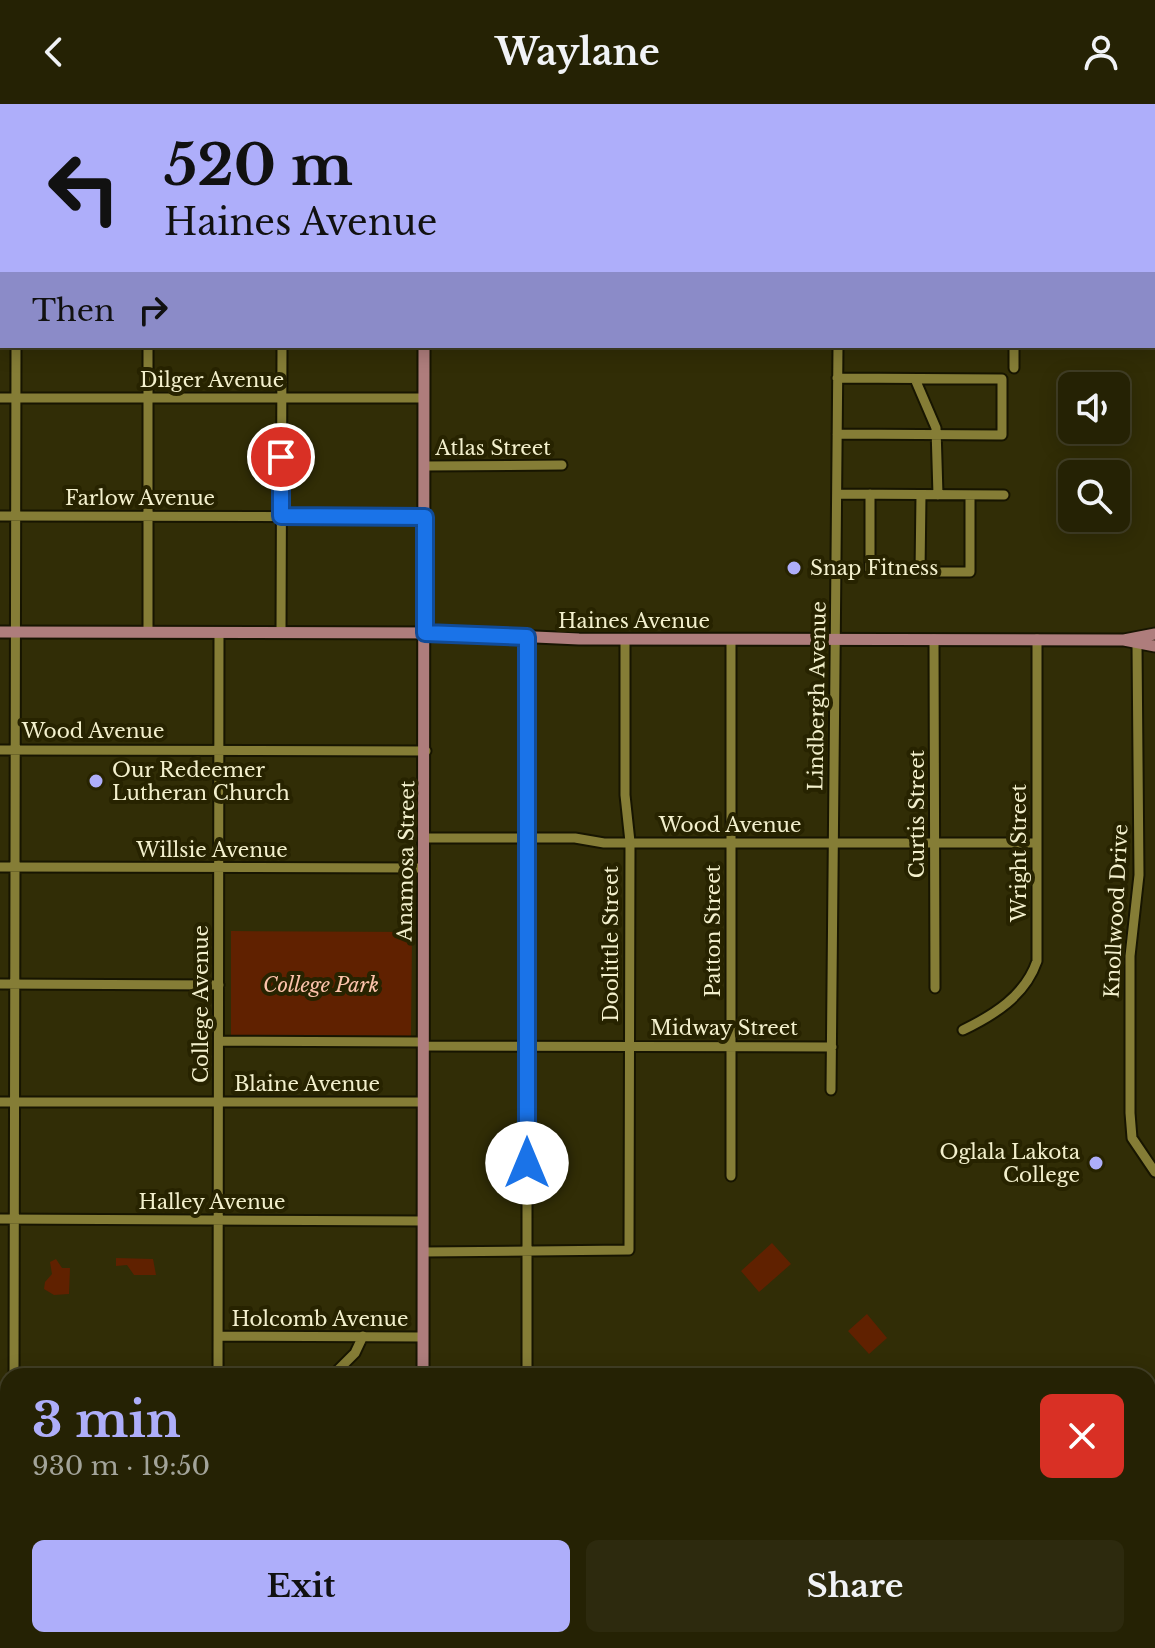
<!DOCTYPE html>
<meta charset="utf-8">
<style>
body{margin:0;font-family:"Libre Baskerville",serif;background:#2d2a0e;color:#f1f3f6;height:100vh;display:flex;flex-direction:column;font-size:30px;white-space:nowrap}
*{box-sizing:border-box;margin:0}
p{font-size:26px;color:#a3a49a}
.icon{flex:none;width:44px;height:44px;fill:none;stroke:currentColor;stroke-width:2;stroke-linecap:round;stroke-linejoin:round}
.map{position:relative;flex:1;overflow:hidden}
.drawer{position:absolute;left:0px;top:1264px;width:1156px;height:280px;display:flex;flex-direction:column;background:#252204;border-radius:24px 24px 0 0;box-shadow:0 4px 20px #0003,0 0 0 2px #423f26}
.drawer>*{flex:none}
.hud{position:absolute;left:0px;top:0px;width:1156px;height:244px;box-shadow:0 4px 20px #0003,0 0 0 2px #423f26;background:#aeaefa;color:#111;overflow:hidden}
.controls{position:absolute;left:1058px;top:268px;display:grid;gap:16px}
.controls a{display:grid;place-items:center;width:72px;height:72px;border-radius:12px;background:#252204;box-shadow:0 4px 20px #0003,0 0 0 2px #423f26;font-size:40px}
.pin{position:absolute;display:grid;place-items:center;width:68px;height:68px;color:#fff;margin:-34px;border:4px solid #fff;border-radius:50%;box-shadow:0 2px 8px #0007}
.me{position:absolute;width:88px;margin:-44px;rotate:0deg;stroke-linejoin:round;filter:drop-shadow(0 0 6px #0008)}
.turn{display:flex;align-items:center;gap:28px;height:168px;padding:0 32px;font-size:36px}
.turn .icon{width:104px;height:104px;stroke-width:2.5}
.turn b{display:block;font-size:56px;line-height:68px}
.then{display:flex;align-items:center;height:76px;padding:0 32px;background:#0003;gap:16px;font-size:30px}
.round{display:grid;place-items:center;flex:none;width:84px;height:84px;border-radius:12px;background:#2d2a0e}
.head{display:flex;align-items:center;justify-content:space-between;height:136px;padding:0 32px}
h1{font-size:48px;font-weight:700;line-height:60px;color:#aeaefa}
.button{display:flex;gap:16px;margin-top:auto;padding:16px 32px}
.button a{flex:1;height:92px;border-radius:12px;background:#aeaefa;color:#111;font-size:32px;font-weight:700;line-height:92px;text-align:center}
.button a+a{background:#2d2a0e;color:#f1f3f6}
header{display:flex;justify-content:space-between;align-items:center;height:104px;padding:0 32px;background:#252204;font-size:36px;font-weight:700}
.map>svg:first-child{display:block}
.green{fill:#602100}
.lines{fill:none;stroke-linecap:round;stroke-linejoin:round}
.minor-casing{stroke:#171501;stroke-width:13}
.major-casing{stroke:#171501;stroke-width:15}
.minor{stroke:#857d36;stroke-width:9}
.major{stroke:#ae7d7c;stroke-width:11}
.route-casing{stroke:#114b97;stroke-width:20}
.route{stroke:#1a73e8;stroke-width:14}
.poi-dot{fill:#aeaefa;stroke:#272300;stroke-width:3}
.labels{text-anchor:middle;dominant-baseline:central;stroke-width:8;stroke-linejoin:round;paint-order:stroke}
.street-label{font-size:20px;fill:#f3f0cd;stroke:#272300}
.poi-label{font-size:20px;fill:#f3f0cd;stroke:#272300;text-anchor:start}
.park-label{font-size:20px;font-style:italic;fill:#fcc3ab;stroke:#272300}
</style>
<header><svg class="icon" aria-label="back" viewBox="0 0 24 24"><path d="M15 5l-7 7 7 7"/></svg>Waylane<svg class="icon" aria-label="person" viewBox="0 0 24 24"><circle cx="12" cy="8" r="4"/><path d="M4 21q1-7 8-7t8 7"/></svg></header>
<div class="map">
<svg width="1155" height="1544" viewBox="0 0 1155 1544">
<rect width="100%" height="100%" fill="#312d06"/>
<path class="green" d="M 231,827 L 412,828 L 411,934 L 231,934 Z
M 772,1139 L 791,1160 L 759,1188 L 741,1167 Z
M 116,1154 L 153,1155 L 156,1171 L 134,1171 L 127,1161 L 116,1162 Z
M 56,1155 L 62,1164 L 70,1164 L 69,1190 L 54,1191 L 44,1185 L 45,1178 L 52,1170 L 50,1158 Z
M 867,1210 L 887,1234 L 869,1250 L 848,1227 Z"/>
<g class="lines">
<g class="minor-casing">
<path id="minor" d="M 741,0 L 743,2
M 16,2 L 16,0
M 129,2 L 131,0
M 236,2 L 239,0
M 804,2 L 807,0
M 1154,7 L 1155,9
M 0,59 L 2,59
M 0,177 L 2,177
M 1154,222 L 1155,222
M 148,242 L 148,528
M 1014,242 L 1014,264
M 837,274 L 1002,275 L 1002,331 L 837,330
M 915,275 L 936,324 L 938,391
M 0,294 L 424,294
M 425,362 L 562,361
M 837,390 L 1004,391
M 870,390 L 870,468 L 970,468 L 970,391
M 0,412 L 425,413
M 920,468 L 921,391
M 281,529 L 282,242
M 731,535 L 731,1072
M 934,535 L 935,884
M 1137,541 L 1139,771 L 1130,852 L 1130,1009 L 1132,1034 L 1155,1068
M 0,646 L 426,647
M 425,734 L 575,734 L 604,739 L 1036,739
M 0,763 L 424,764
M 0,880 L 219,881
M 963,926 C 994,911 1025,892 1037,857 L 1037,535
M 219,937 L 423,938
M 423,942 L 832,943
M 831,986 L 838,242
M 0,998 L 422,998
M 0,1115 L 423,1117
M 423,1148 L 629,1146 L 630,738 L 625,691 L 625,535
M 218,1232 L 423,1233
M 14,1272 L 16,242
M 218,1272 L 219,529
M 332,1272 L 355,1249 L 363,1232
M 527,1272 L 527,533
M 0,1351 L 8,1351
M 1148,1353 L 1155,1353
M 0,1517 L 8,1517
M 707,1536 L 707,1544
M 855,1536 L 867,1544
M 13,1544 L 13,1536
M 115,1544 L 115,1536
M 218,1544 L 218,1536
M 320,1544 L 320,1536
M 950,1544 L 952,1536"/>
</g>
<g class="major-casing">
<path id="major" d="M 425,2 L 425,0
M 0,528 L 452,529 L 579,535 L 1124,536 L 1155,542
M 1124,536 L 1155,530
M 423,1272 L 424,242
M 422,1536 L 422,1544"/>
</g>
<use href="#minor" class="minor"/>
<use href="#major" class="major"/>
</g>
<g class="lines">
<g class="route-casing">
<path id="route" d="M 281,353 L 281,412 L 425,413 L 425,529 L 527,533 L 527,1059"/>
</g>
<use href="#route" class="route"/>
</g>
<g class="poi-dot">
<circle cx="794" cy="464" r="8"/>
<circle cx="96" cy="677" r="8"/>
<circle cx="1096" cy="1059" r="8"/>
</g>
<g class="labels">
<g class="street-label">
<text x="212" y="276">Dilger Avenue</text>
<text x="493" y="344">Atlas Street</text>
<text x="140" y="394">Farlow Avenue</text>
<text x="634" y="517">Haines Avenue</text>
<text transform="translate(817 592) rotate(-89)">Lindbergh Avenue</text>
<text x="93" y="627">Wood Avenue</text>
<text transform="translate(917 710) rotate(-90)">Curtis Street</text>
<text x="730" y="721">Wood Avenue</text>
<text x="212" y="746">Willsie Avenue</text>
<text transform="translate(1019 749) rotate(-90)">Wright Street</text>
<text transform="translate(406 757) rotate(-89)">Anamosa Street</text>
<text transform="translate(1116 807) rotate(-87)">Knollwood Drive</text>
<text transform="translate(713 827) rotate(-90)">Patton Street</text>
<text transform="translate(611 840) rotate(-90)">Doolittle Street</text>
<text transform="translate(201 900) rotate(-90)">College Avenue</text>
<text x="724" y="924">Midway Street</text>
<text x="307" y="980">Blaine Avenue</text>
<text x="212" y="1098">Halley Avenue</text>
<text x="320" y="1215">Holcomb Avenue</text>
</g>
<g class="poi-label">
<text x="810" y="464">Snap Fitness</text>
<text x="112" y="666">Our Redeemer<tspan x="112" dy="23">Lutheran Church</tspan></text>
<text x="1080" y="1048" text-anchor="end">Oglala Lakota<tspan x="1080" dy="23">College</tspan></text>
</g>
<g class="park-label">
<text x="321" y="881">College Park</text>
</g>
</g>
</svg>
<div class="controls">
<a><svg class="icon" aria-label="sound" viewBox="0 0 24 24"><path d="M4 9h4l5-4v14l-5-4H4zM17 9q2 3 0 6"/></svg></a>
<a><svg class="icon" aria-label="search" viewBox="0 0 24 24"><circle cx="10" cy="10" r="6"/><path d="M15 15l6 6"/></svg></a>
</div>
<div class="pin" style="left:281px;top:353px;background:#d93025"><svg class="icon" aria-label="arrive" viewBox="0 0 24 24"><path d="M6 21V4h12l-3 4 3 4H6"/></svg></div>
<svg class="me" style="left:527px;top:1059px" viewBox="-20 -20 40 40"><circle r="19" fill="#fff"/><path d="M0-13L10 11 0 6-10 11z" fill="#1a73e8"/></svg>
<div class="hud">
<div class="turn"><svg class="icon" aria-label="left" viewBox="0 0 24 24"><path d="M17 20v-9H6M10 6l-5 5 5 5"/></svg><div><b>520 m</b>Haines Avenue</div></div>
<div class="then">Then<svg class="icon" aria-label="right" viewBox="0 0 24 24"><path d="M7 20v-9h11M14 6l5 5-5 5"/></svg></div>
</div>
<section class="drawer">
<div class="head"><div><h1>3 min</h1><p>930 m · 19:50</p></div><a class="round" style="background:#d93025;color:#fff"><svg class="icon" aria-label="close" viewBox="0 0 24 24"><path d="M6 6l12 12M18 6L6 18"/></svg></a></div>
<div class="button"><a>Exit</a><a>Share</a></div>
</section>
</div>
